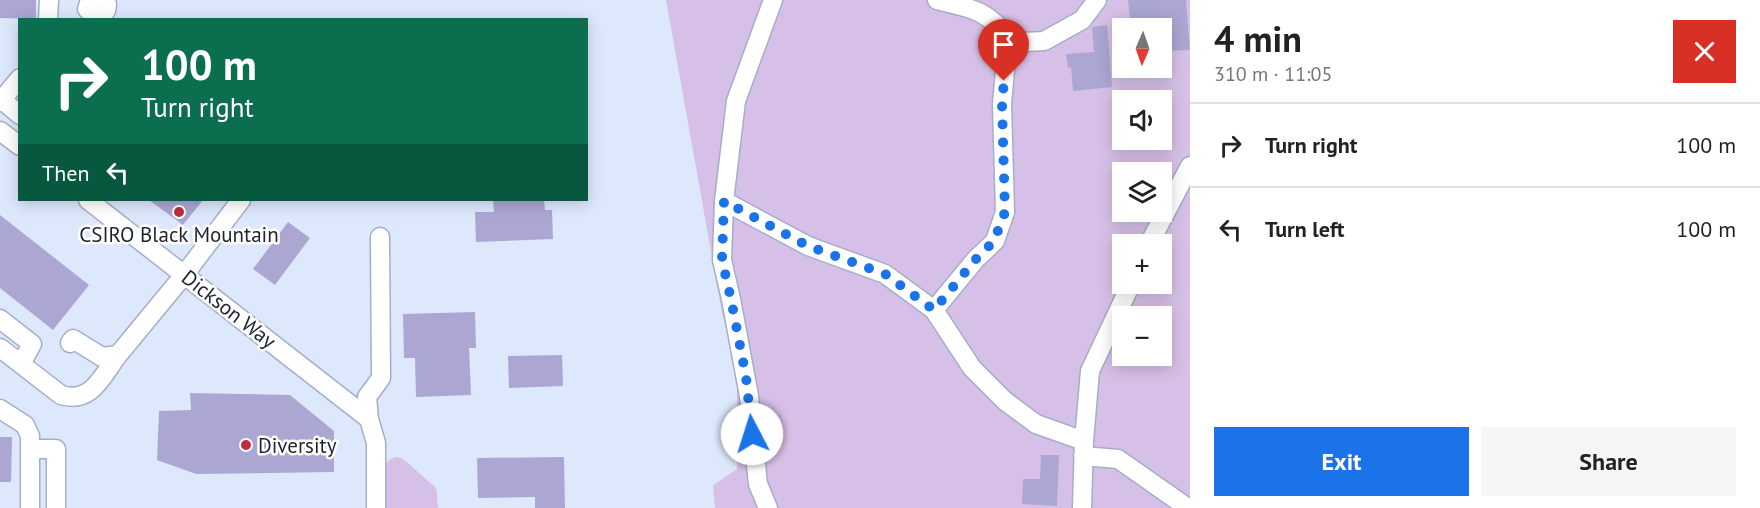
<!DOCTYPE html>
<meta charset="utf-8">
<style>
body{margin:0;font-family:"PT Sans",sans-serif;background:#f6f6f6;color:#222;height:100vh;display:flex;flex-direction:column;font-size:22px;white-space:nowrap}
*{box-sizing:border-box;margin:0}
p{font-size:20px;color:#767676}
.icon{flex:none;width:33px;height:33px;fill:none;stroke:currentColor;stroke-width:2;stroke-linecap:round;stroke-linejoin:round}
.map{position:relative;flex:1;overflow:hidden}
.drawer{display:flex;flex-direction:column;background:#fff;width:570px}
.drawer>*{flex:none}
.banner{position:absolute;left:18px;top:18px;width:570px;height:183px;border-radius:0px;box-shadow:0 3px 15px #0003;background:#0b6e4f;color:#fff;overflow:hidden}
.needle{width:39px;rotate:182deg}
.fabs{position:absolute;left:1112px;top:18px;display:grid;gap:12px}
.fabs a{display:grid;place-items:center;width:60px;height:60px;border-radius:0px;background:#fff;box-shadow:0 3px 15px #0003;font-size:30px}
.pin{position:absolute;display:grid;place-items:center;width:51px;height:51px;color:#fff;margin:-62px -26px;border-radius:50% 50% 50% 0;rotate:-45deg;box-shadow:0 0 6px #0007}
.pin .icon{rotate:45deg}
.me{position:absolute;width:66px;margin:-33px;rotate:355deg;stroke-linejoin:round;filter:drop-shadow(0 0 4px #0008)}
.turn{display:flex;align-items:center;gap:21px;height:126px;padding:0 24px;font-size:27px}
.turn .icon{width:78px;height:78px;stroke-width:2.5}
.turn b{display:block;font-size:42px;line-height:51px}
.then{display:flex;align-items:center;height:57px;padding:0 24px;background:#0003;gap:12px;font-size:22px}
.round{display:grid;place-items:center;flex:none;width:63px;height:63px;border-radius:0px;background:#f6f6f6}
.head{display:flex;align-items:center;justify-content:space-between;height:102px;padding:0 24px}
h1{font-size:36px;font-weight:600;line-height:45px}
.primary-button{display:flex;gap:12px;margin-top:auto;padding:12px 24px}
.primary-button a{flex:1;height:69px;border-radius:0px;background:#1a73e8;color:#fff;font-size:24px;font-weight:600;line-height:69px;text-align:center}
.primary-button a+a{background:#f6f6f6;color:#222}
ul{padding:0;list-style:none}
li{display:flex;align-items:center;gap:18px;height:84px;padding:0 24px;border-top:2px solid #e0e0e0}
li div{flex:1}
li b{display:block;font-size:22px}
li em{font-style:normal}
main{display:flex;flex:1;min-height:0}
.map>svg:first-child{display:block}
.green{fill:#d7c0e7;fill-rule:evenodd}
.building{fill:#aba7d2}
.lines{fill:none;stroke-linecap:round;stroke-linejoin:round}
.minor-casing{stroke:#a3aec8;stroke-width:21}
.minor{stroke:#fff;stroke-width:18}
.route{stroke:#1a73e8;stroke-width:10;stroke-dasharray:0 18}
.poi-dot{fill:#bd2d3f;stroke:#fff;stroke-width:2}
.labels{text-anchor:middle;dominant-baseline:central;stroke-width:5;stroke-linejoin:round;paint-order:stroke}
.poi-label{font-size:21px;fill:#1f232d;stroke:#fff}
.street-label{font-size:21px;fill:#1f232d;stroke:#fff}
</style>
<main>
<div class="map">
<svg width="1190" height="508" viewBox="0 0 1190 508">
<rect width="100%" height="100%" fill="#dee8fd"/>
<path class="green" d="M 666,0 L 1190,0 L 1190,508 L 715,508 L 713,485 L 737,469 L 737,369 L 722,313 ZM 1122,28 L 1161,28 L 1161,68 L 1122,68 ZM 1122,100 L 1161,100 L 1161,140 L 1122,140 ZM 1122,172 L 1161,172 L 1161,212 L 1122,212 ZM 1122,244 L 1161,244 L 1161,284 L 1122,284 ZM 1122,316 L 1161,316 L 1161,356 L 1122,356 Z
M 396,457 L 402,458 L 435,487 L 437,492 L 438,508 L 382,508 C 382,491 375,463 396,457 Z"/>
<path class="building" d="M 0,0 L 36,0 L 36,19 L 0,18 Z
M 1128,0 L 1186,0 L 1190,50 L 1167,51 L 1166,28 L 1131,28 Z
M 1107,25 L 1112,87 L 1073,91 L 1071,67 L 1068,68 L 1066,54 L 1094,52 L 1092,27 Z
M 149,200 L 203,200 L 183,225 Z
M 493,200 L 544,200 L 545,210 L 552,210 L 553,239 L 476,242 L 475,212 L 494,212 Z
M 0,215 L 89,285 L 53,330 L 0,288 Z
M 288,222 L 310,238 L 275,285 L 253,269 Z
M 475,312 L 476,348 L 469,348 L 471,395 L 416,397 L 415,358 L 404,358 L 403,314 Z
M 562,355 L 563,386 L 509,388 L 508,356 Z
M 190,393 L 290,395 L 334,431 L 334,472 L 196,474 L 157,460 L 159,411 L 191,410 Z
M 0,437 L 12,437 L 11,482 L 0,482 Z
M 1041,455 L 1059,455 L 1057,506 L 1022,504 L 1023,479 L 1040,479 Z
M 564,457 L 565,508 L 535,508 L 535,497 L 478,498 L 477,458 Z"/>
<g class="lines">
<g class="minor-casing">
<path id="minor" d="M 90,0 L 87,9 L 94,16 L 94,20
M 94,16 C 102,18 107,13 107,4 L 105,0
M 48,20 L 49,0
M 1008,37 L 1023,42 L 1044,41 L 1082,20 L 1097,0
M 2,100 L 20,115
M 0,102 L 20,78
M 0,131 L 20,146
M 88,200 L 369,419
M 724,201 L 808,246 L 885,274 L 934,310 L 972,368 L 1005,401 L 1036,424 L 1084,441
M 1149,244 L 1190,166
M 934,310 L 976,259 L 995,241 L 1005,212 L 1002,104 L 1008,37 C 984,8 971,9 937,0
M 0,319 L 32,344 L 21,364
M 70,343 L 73,339 L 102,357 L 118,355 L 184,275 L 241,200
M 0,348 L 61,395 C 92,404 102,376 118,355
M 0,409 L 25,425 L 30,436 L 30,508
M 30,449 L 56,449 L 56,508
M 1083,456 L 1118,459 L 1188,508
M 376,508 L 376,443 L 369,419 L 367,397 L 381,378 L 380,237
M 768,508 L 758,484 L 749,396 L 731,299 L 722,260 L 724,201 L 736,101 L 773,0
M 1082,508 L 1084,441 L 1090,371 L 1131,284"/>
</g>
<use href="#minor" class="minor"/>
</g>
<g class="lines">
<path class="route" d="M 752,434 L 746,377 L 731,299 L 722,260 L 724,201 L 808,246 L 885,274 L 934,310 L 976,259 L 994,241 L 1005,212 L 1002,104 L 1004,81"/>
</g>
<g class="poi-dot">
<circle cx="179" cy="212" r="6"/>
<circle cx="246" cy="445" r="6"/>
</g>
<g class="labels">
<g class="poi-label">
<text x="179" y="234">CSIRO Black Mountain</text>
<text x="258" y="445" text-anchor="start">Diversity</text>
</g>
<g class="street-label">
<text transform="translate(229 309) rotate(38)">Dickson Way</text>
</g>
</g>
</svg>
<div class="fabs">
<a><svg class="needle" viewBox="-14 -14 28 28"><path d="M0-13l5 13h-10z" fill="#e53935"/><path d="M0 13l5-13h-10z" fill="#767676"/></svg></a>
<a><svg class="icon" aria-label="sound" viewBox="0 0 24 24"><path d="M4 9h4l5-4v14l-5-4H4zM17 9q2 3 0 6"/></svg></a>
<a><svg class="icon" aria-label="layers" viewBox="0 0 24 24"><path d="M12 4l9 5-9 5-9-5zM3 14l9 5 9-5"/></svg></a>
<a>+</a>
<a>−</a>
</div>
<div class="pin" style="left:1004px;top:81px;background:#d93025"><svg class="icon" aria-label="arrive" viewBox="0 0 24 24"><path d="M6 21V4h12l-3 4 3 4H6"/></svg></div>
<svg class="me" style="left:752px;top:434px" viewBox="-20 -20 40 40"><circle r="19" fill="#fff"/><path d="M0-13L10 11 0 6-10 11z" fill="#1a73e8"/></svg>
<div class="banner">
<div class="turn"><svg class="icon" aria-label="right" viewBox="0 0 24 24"><path d="M7 20v-9h11M14 6l5 5-5 5"/></svg><div><b>100 m</b>Turn right</div></div>
<div class="then">Then<svg class="icon" aria-label="left" viewBox="0 0 24 24"><path d="M17 20v-9H6M10 6l-5 5 5 5"/></svg></div>
</div>
</div>
<section class="drawer">
<div class="head"><div><h1>4 min</h1><p>310 m · 11:05</p></div><a class="round" style="background:#d93025;color:#fff"><svg class="icon" aria-label="close" viewBox="0 0 24 24"><path d="M6 6l12 12M18 6L6 18"/></svg></a></div>
<ul>
<li><svg class="icon" aria-label="right" viewBox="0 0 24 24"><path d="M7 20v-9h11M14 6l5 5-5 5"/></svg><div><b>Turn right</b></div><em>100 m</em></li>
<li><svg class="icon" aria-label="left" viewBox="0 0 24 24"><path d="M17 20v-9H6M10 6l-5 5 5 5"/></svg><div><b>Turn left</b></div><em>100 m</em></li>
</ul>
<div class="primary-button"><a>Exit</a><a>Share</a></div>
</section>
</main>
